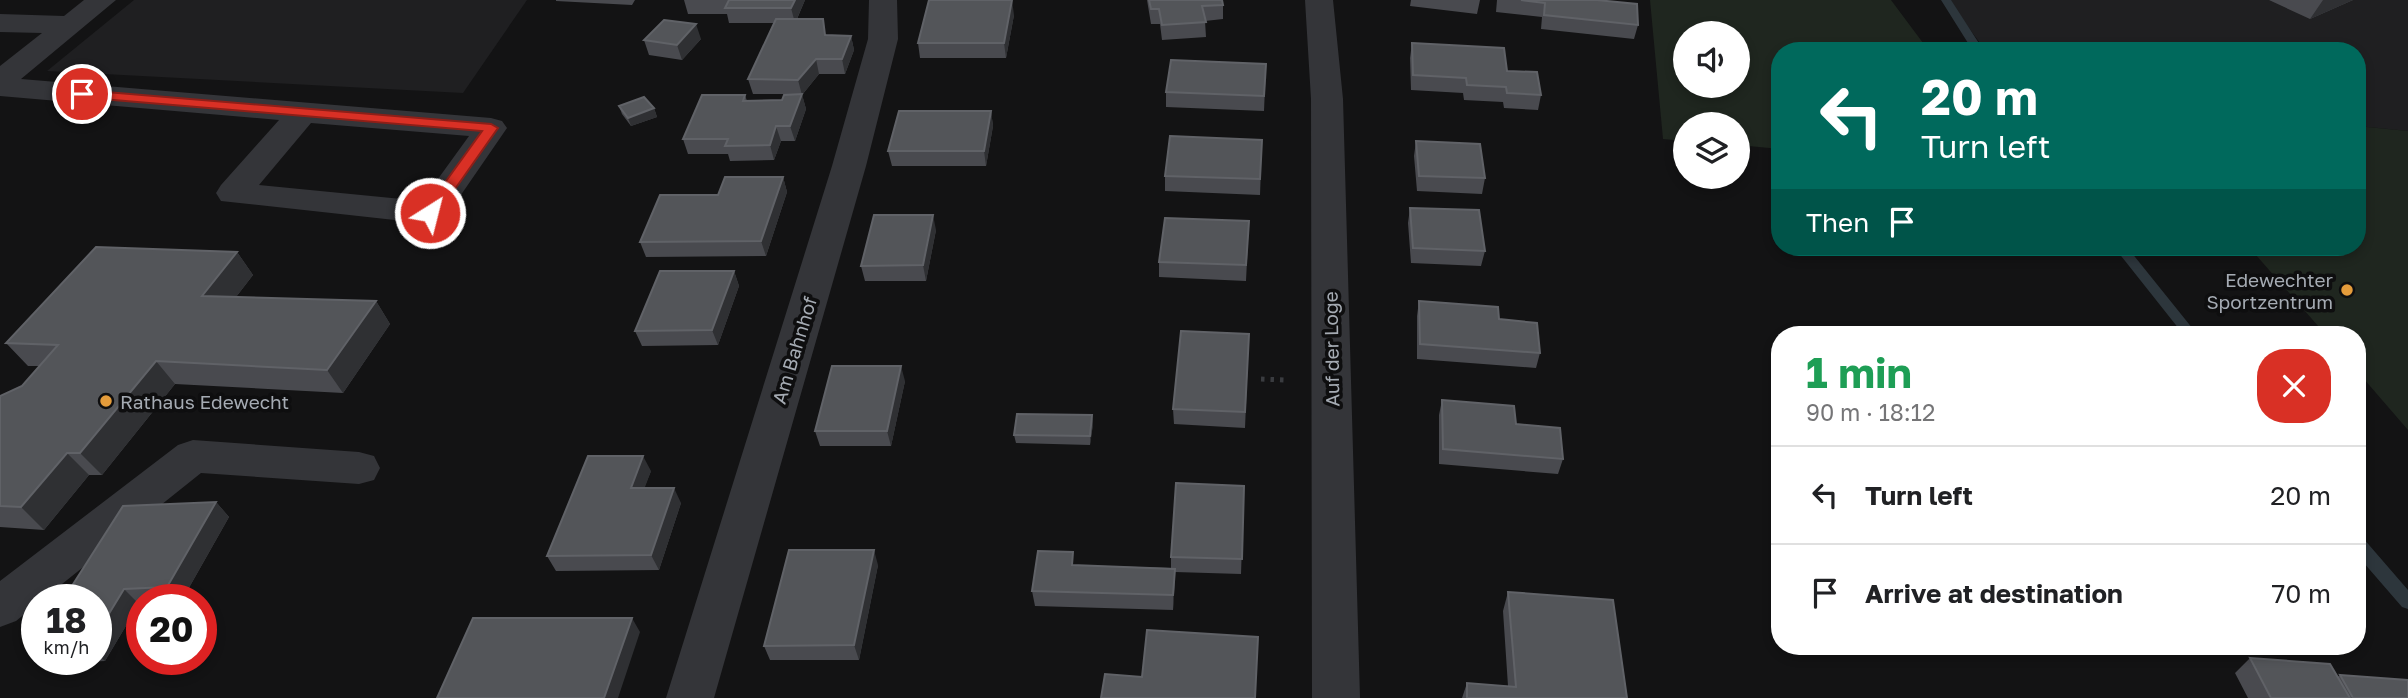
<!DOCTYPE html>
<meta charset="utf-8">
<style>
body{margin:0;font-family:"Golos Text",sans-serif;background:#f6f6f6;color:#202124;height:100vh;display:flex;flex-direction:column;font-size:26px;white-space:nowrap}
*{box-sizing:border-box;margin:0}
p{font-size:23px;color:#757577}
.icon{flex:none;width:38px;height:38px;fill:none;stroke:currentColor;stroke-width:2;stroke-linecap:round;stroke-linejoin:round}
.map{position:relative;flex:1;overflow:hidden}
.drawer{position:absolute;left:1771px;top:326px;width:595px;height:329px;display:flex;flex-direction:column;background:#fff;border-radius:28px;box-shadow:0 4px 10px #0003}
.drawer>*{flex:none}
.guide{position:absolute;left:1771px;top:42px;width:595px;height:214px;border-radius:28px;box-shadow:0 4px 10px #0003;background:#00695c;color:#fff;overflow:hidden}
.tools{position:absolute;left:1673px;top:21px;display:grid;gap:14px}
.tools a{display:grid;place-items:center;width:77px;height:77px;border-radius:50%;background:#fff;box-shadow:0 4px 10px #0003;font-size:35px}
.speed{position:absolute;left:21px;top:584px;display:flex;gap:14px;font-size:35px;font-weight:700;text-align:center}
.speed>*{display:grid;place-content:center;width:91px;height:91px;border-radius:50%;background:#fff;box-shadow:0 4px 10px #0003;line-height:1}
.speed small{font-size:18px;font-weight:400}
.speed .limit{border:10px solid #d22;background:#fff;color:#111}
.pin{position:absolute;display:grid;place-items:center;width:60px;height:60px;color:#fff;margin:-30px;border:4px solid #fff;border-radius:50%;box-shadow:0 2px 7px #0007}
.me{position:absolute;width:77px;margin:-38px;rotate:36deg;stroke-linejoin:round;filter:drop-shadow(0 0 5px #0008)}
.turn{display:flex;align-items:center;gap:24px;height:147px;padding:0 35px;font-size:32px}
.turn .icon{width:91px;height:91px;stroke-width:2.5}
.turn b{display:block;font-size:49px;line-height:60px}
.then{display:flex;align-items:center;height:66px;padding:0 35px;background:#0003;gap:14px;font-size:26px}
.round{display:grid;place-items:center;flex:none;width:74px;height:74px;border-radius:28px;background:#f6f6f6}
.head{display:flex;align-items:center;justify-content:space-between;height:119px;padding:0 35px}
h1{font-size:42px;font-weight:700;line-height:52px;color:#1e9e55}
ul{padding:0;list-style:none}
li{display:flex;align-items:center;gap:21px;height:98px;padding:0 35px;border-top:2px solid #e0e0e0}
li div{flex:1}
li b{display:block;font-size:26px}
li em{font-style:normal}
.map>svg:first-child{display:block}
.built{fill:#1f1f21}
.green{fill:#1f261f;fill-rule:evenodd}
.lines{fill:none;stroke-linecap:round;stroke-linejoin:round}
.stream{fill:#2d363c;fill-rule:evenodd}
.path{stroke:#3a3c40;stroke-width:5;stroke-dasharray:3.5 6;stroke-linecap:butt}
.minor{fill:#343539;fill-rule:evenodd}
.wall{fill:#494a4f}
.shaded-wall{fill:#2f3033}
.building{fill:#535559;stroke:#606267;stroke-width:2}
.route{fill:#d93025;stroke:#8d1f18;stroke-width:2}
.poi-dot{fill:#e49c3b;stroke:#0e0e0f;stroke-width:2.5}
.labels{text-anchor:middle;dominant-baseline:central;stroke-width:7;stroke-linejoin:round;paint-order:stroke}
.poi-label{font-size:19px;fill:#a5abb3;stroke:#0e0e0f;text-anchor:end}
.street-label{font-size:19px;fill:#a5abb3;stroke:#0e0e0f}
</style>
<div class="map">
<svg width="2408" height="698" viewBox="0 0 2408 698">
<rect width="100%" height="100%" fill="#131314"/>
<path class="built" d="M 134,0 L 527,0 L 463,93 L 47,71 Z
M 1948,0 L 2408,0 L 2408,131 L 2357,126 L 2357,51 L 1986,51 Z"/>
<path class="green" d="M 1650,0 L 1891,0 L 1929,51 L 1780,51 L 1780,149 L 1738,145 L 1738,124 L 1685,124 L 1685,141 L 1663,139 ZM 1685,33 L 1738,33 L 1738,86 L 1685,86 Z
M 2357,126 L 2408,131 L 2408,430 L 2357,371 L 2357,334 L 2325,334 L 2249,247 L 2357,247 Z"/>
<g class="lines">
<path class="stream" d="M 1941,0 L 1951,0 L 1984,51 L 1973,51 Z
M 2114,247 L 2127,247 L 2197,334 L 2183,334 Z
M 2357,537 L 2363,538 L 2408,590 L 2408,609 L 2402,607 L 2357,555 Z"/>
<path class="path" d="M 1261,379 L 1285,380"/>
<path class="minor" d="M 84,0 L 116,0 L 21,79 L 491,118 L 502,121 L 507,128 L 443,221 L 431,224 L 221,201 L 216,193 L 221,185 L 279,120 L 0,96 L 0,66 L 42,33 L 0,32 L 0,14 L 64,16 ZM 311,123 L 469,136 L 422,201 L 259,185 Z
M 869,0 L 897,0 L 898,39 L 866,166 L 714,698 L 666,698 L 832,166 L 868,39 Z
M 1305,0 L 1333,0 L 1343,99 L 1360,698 L 1312,698 L 1311,99 Z
M 193,440 L 359,452 L 374,456 L 380,468 L 374,480 L 359,484 L 201,473 L 42,600 L 37,600 L 37,604 L 16,621 L 0,627 L 0,581 L 178,445 Z"/>
</g>
<path class="wall" d="M 556,0 L 635,0 L 632,5 L 556,1 Z
M 684,0 L 805,0 L 797,19 L 827,35 L 851,36 L 854,50 L 845,74 L 819,74 L 802,95 L 806,109 L 795,141 L 781,141 L 774,160 L 730,161 L 728,154 L 688,154 L 683,139 L 745,95 L 747,101 L 782,100 L 790,94 L 753,94 L 748,79 L 774,23 L 729,23 L 727,14 L 688,14 Z
M 1147,0 L 1222,0 L 1223,5 L 1223,19 L 1205,21 L 1206,37 L 1162,40 L 1160,24 L 1151,24 Z
M 1411,0 L 1480,0 L 1477,14 L 1410,6 Z
M 1497,0 L 1597,0 L 1638,25 L 1634,39 L 1541,29 L 1542,17 L 1496,12 Z
M 2269,0 L 2353,0 L 2310,19 Z
M 1014,15 L 1006,58 L 920,58 L 918,43 Z
M 701,39 L 682,60 L 649,55 L 644,40 Z
M 1412,43 L 1507,71 L 1541,95 L 1538,110 L 1504,108 L 1503,102 L 1464,100 L 1463,93 L 1411,90 L 1410,58 Z
M 1266,64 L 1264,111 L 1166,107 L 1166,92 Z
M 619,106 L 654,108 L 657,117 L 631,126 L 622,114 Z
M 991,111 L 993,126 L 986,166 L 892,166 L 888,151 Z
M 1262,140 L 1260,195 L 1165,191 L 1165,176 Z
M 1416,141 L 1485,178 L 1482,194 L 1417,191 L 1414,156 Z
M 783,177 L 787,192 L 766,256 L 646,257 L 640,242 Z
M 1410,208 L 1485,251 L 1481,266 L 1411,263 L 1408,223 Z
M 1249,221 L 1246,281 L 1159,277 L 1159,262 Z
M 936,230 L 926,281 L 865,281 L 861,266 Z
M 237,252 L 253,275 L 236,297 L 376,301 L 390,324 L 343,393 L 175,384 L 102,475 L 89,475 L 44,530 L 0,527 L 0,396 L 22,386 L 39,366 L 28,366 L 6,343 Z
M 734,271 L 739,286 L 718,345 L 642,346 L 635,331 Z
M 1419,301 L 1499,319 L 1540,353 L 1536,368 L 1417,359 L 1417,316 Z
M 1249,334 L 1245,428 L 1174,424 L 1173,409 Z
M 905,381 L 891,446 L 820,446 L 815,431 Z
M 1442,400 L 1516,424 L 1563,459 L 1558,474 L 1439,464 L 1439,415 Z
M 1092,415 L 1093,424 L 1090,445 L 1016,443 L 1014,435 Z
M 651,471 L 644,488 L 681,503 L 659,570 L 556,571 L 547,556 Z
M 1244,486 L 1241,574 L 1175,572 L 1173,610 L 1035,606 L 1032,591 L 1075,565 L 1171,568 L 1171,557 Z
M 216,502 L 229,517 L 182,600 L 142,600 L 142,604 L 139,604 L 105,661 L 48,664 L 43,660 L 96,660 L 96,600 Z
M 878,565 L 859,660 L 770,660 L 764,646 Z
M 1508,592 L 1627,698 L 1462,698 L 1467,683 L 1508,686 L 1503,611 Z
M 2250,658 L 2337,677 L 2340,675 L 2408,698 L 2248,698 L 2235,673 Z"/>
<path class="shaded-wall" d="M 795,0 L 805,0 L 795,23 L 791,8 Z
M 1012,0 L 1014,15 L 1006,58 L 1004,43 Z
M 2323,0 L 2353,0 L 2310,19 Z
M 696,24 L 701,39 L 682,60 L 677,45 Z
M 851,36 L 854,50 L 845,74 L 842,59 Z
M 816,59 L 819,74 L 802,95 L 798,80 Z
M 802,94 L 806,109 L 795,141 L 790,126 Z
M 654,108 L 657,117 L 631,126 L 628,118 Z
M 991,111 L 993,126 L 986,166 L 984,151 Z
M 776,126 L 781,141 L 774,160 L 770,145 Z
M 783,177 L 787,192 L 766,256 L 761,241 Z
M 933,215 L 936,230 L 926,281 L 923,265 Z
M 237,252 L 253,275 L 219,319 L 202,296 Z
M 734,271 L 739,286 L 718,345 L 712,330 Z
M 376,301 L 390,324 L 343,393 L 327,370 Z
M 156,361 L 175,384 L 102,475 L 80,453 Z
M 901,366 L 905,381 L 891,446 L 887,431 Z
M 1092,415 L 1093,424 L 1090,445 L 1090,436 Z
M 67,453 L 89,475 L 44,530 L 21,507 Z
M 643,456 L 651,471 L 639,503 L 631,488 Z
M 674,488 L 681,503 L 659,570 L 651,555 Z
M 216,502 L 229,517 L 182,600 L 180,600 L 167,587 Z
M 874,550 L 878,565 L 859,660 L 854,645 Z
M 1175,569 L 1175,583 L 1173,610 L 1173,595 Z
M 124,589 L 139,604 L 105,661 L 96,653 L 96,635 Z
M 632,618 L 640,632 L 618,698 L 604,698 Z"/>
<path class="building" d="M 729,0 L 795,0 L 791,8 L 725,8 Z
M 929,0 L 1012,0 L 1004,43 L 918,43 Z
M 1149,0 L 1222,0 L 1223,5 L 1202,6 L 1206,22 L 1162,25 L 1159,9 L 1151,9 Z
M 1521,0 L 1597,0 L 1637,4 L 1638,25 L 1544,15 L 1545,3 Z
M 776,19 L 823,19 L 825,35 L 851,36 L 842,59 L 816,59 L 798,80 L 748,79 Z
M 664,20 L 696,24 L 677,45 L 644,40 Z
M 1412,43 L 1504,48 L 1507,71 L 1537,72 L 1541,95 L 1507,93 L 1506,87 L 1467,85 L 1466,78 L 1413,75 Z
M 1171,60 L 1266,64 L 1264,96 L 1166,92 Z
M 802,94 L 790,126 L 776,126 L 770,145 L 725,146 L 728,139 L 683,139 L 702,95 L 745,95 L 743,101 L 782,100 L 784,95 Z
M 644,97 L 654,108 L 628,118 L 619,106 Z
M 899,111 L 991,111 L 984,151 L 888,151 Z
M 1170,136 L 1262,140 L 1260,179 L 1165,176 Z
M 1416,141 L 1480,144 L 1485,178 L 1419,176 Z
M 725,177 L 783,177 L 761,241 L 640,242 L 660,195 L 718,195 Z
M 1410,208 L 1479,210 L 1485,251 L 1413,248 Z
M 874,215 L 933,215 L 923,265 L 861,266 Z
M 1165,218 L 1249,221 L 1246,265 L 1159,262 Z
M 96,247 L 237,252 L 202,296 L 376,301 L 327,370 L 156,361 L 80,453 L 67,453 L 21,507 L 0,506 L 0,396 L 22,386 L 58,345 L 6,343 Z
M 660,271 L 734,271 L 712,330 L 635,331 Z
M 1419,301 L 1498,307 L 1499,319 L 1537,323 L 1540,353 L 1420,344 Z
M 1181,331 L 1249,334 L 1245,412 L 1173,409 Z
M 832,366 L 901,366 L 887,431 L 815,431 Z
M 1442,400 L 1514,406 L 1516,424 L 1560,428 L 1563,459 L 1443,449 Z
M 1017,414 L 1092,415 L 1090,436 L 1014,435 Z
M 588,456 L 643,456 L 631,488 L 674,488 L 651,555 L 547,556 Z
M 1176,483 L 1244,486 L 1242,559 L 1171,557 Z
M 216,502 L 167,587 L 124,589 L 96,635 L 96,600 L 63,600 L 123,506 Z
M 789,550 L 874,550 L 854,645 L 764,646 Z
M 1038,551 L 1073,552 L 1072,565 L 1175,569 L 1173,595 L 1032,591 Z
M 1508,592 L 1613,600 L 1627,698 L 1467,698 L 1467,683 L 1516,687 Z
M 473,618 L 632,618 L 604,698 L 437,698 Z
M 1147,630 L 1258,637 L 1255,698 L 1101,698 L 1105,674 L 1142,677 Z
M 37,641 L 37,650 L 31,650 Z
M 2250,658 L 2330,664 L 2350,698 L 2271,698 Z
M 2340,675 L 2408,680 L 2408,698 L 2353,698 Z"/>
<path class="route" d="M 82,90 L 491,124 L 498,128 L 436,216 L 430,218 L 423,213 L 482,131 L 78,97 L 76,94 Z"/>
<g class="poi-dot">
<circle cx="2347" cy="290" r="7"/>
<circle cx="106" cy="401" r="7"/>
</g>
<g class="labels">
<g class="poi-label">
<text x="2333" y="279">Edewechter<tspan x="2333" dy="22">Sportzentrum</tspan></text>
<text x="120" y="401" text-anchor="start">Rathaus Edewecht</text>
</g>
<g class="street-label">
<text transform="translate(1331 349) rotate(-91)">Auf der Loge</text>
<text transform="translate(794 350) rotate(-73)">Am Bahnhof</text>
</g>
</g>
</svg>
<div class="tools">
<a><svg class="icon" aria-label="sound" viewBox="0 0 24 24"><path d="M4 9h4l5-4v14l-5-4H4zM17 9q2 3 0 6"/></svg></a>
<a><svg class="icon" aria-label="layers" viewBox="0 0 24 24"><path d="M12 4l9 5-9 5-9-5zM3 14l9 5 9-5"/></svg></a>
</div>
<div class="speed"><div>18<small>km/h</small></div><div class="limit">20</div></div>
<div class="pin" style="left:82px;top:94px;background:#d93025"><svg class="icon" aria-label="arrive" viewBox="0 0 24 24"><path d="M6 21V4h12l-3 4 3 4H6"/></svg></div>
<svg class="me" style="left:430px;top:213px" viewBox="-20 -20 40 40"><circle r="17" fill="#d93025" stroke="#fff" stroke-width="3"/><path d="M0-11L8 9 0 5-8 9z" fill="#fff"/></svg>
<div class="guide">
<div class="turn"><svg class="icon" aria-label="left" viewBox="0 0 24 24"><path d="M17 20v-9H6M10 6l-5 5 5 5"/></svg><div><b>20 m</b>Turn left</div></div>
<div class="then">Then<svg class="icon" aria-label="arrive" viewBox="0 0 24 24"><path d="M6 21V4h12l-3 4 3 4H6"/></svg></div>
</div>
<section class="drawer">
<div class="head"><div><h1>1 min</h1><p>90 m · 18:12</p></div><a class="round" style="background:#d93025;color:#fff"><svg class="icon" aria-label="close" viewBox="0 0 24 24"><path d="M6 6l12 12M18 6L6 18"/></svg></a></div>
<ul>
<li><svg class="icon" aria-label="left" viewBox="0 0 24 24"><path d="M17 20v-9H6M10 6l-5 5 5 5"/></svg><div><b>Turn left</b></div><em>20 m</em></li>
<li><svg class="icon" aria-label="arrive" viewBox="0 0 24 24"><path d="M6 21V4h12l-3 4 3 4H6"/></svg><div><b>Arrive at destination</b></div><em>70 m</em></li>
</ul>
</section>
</div>
